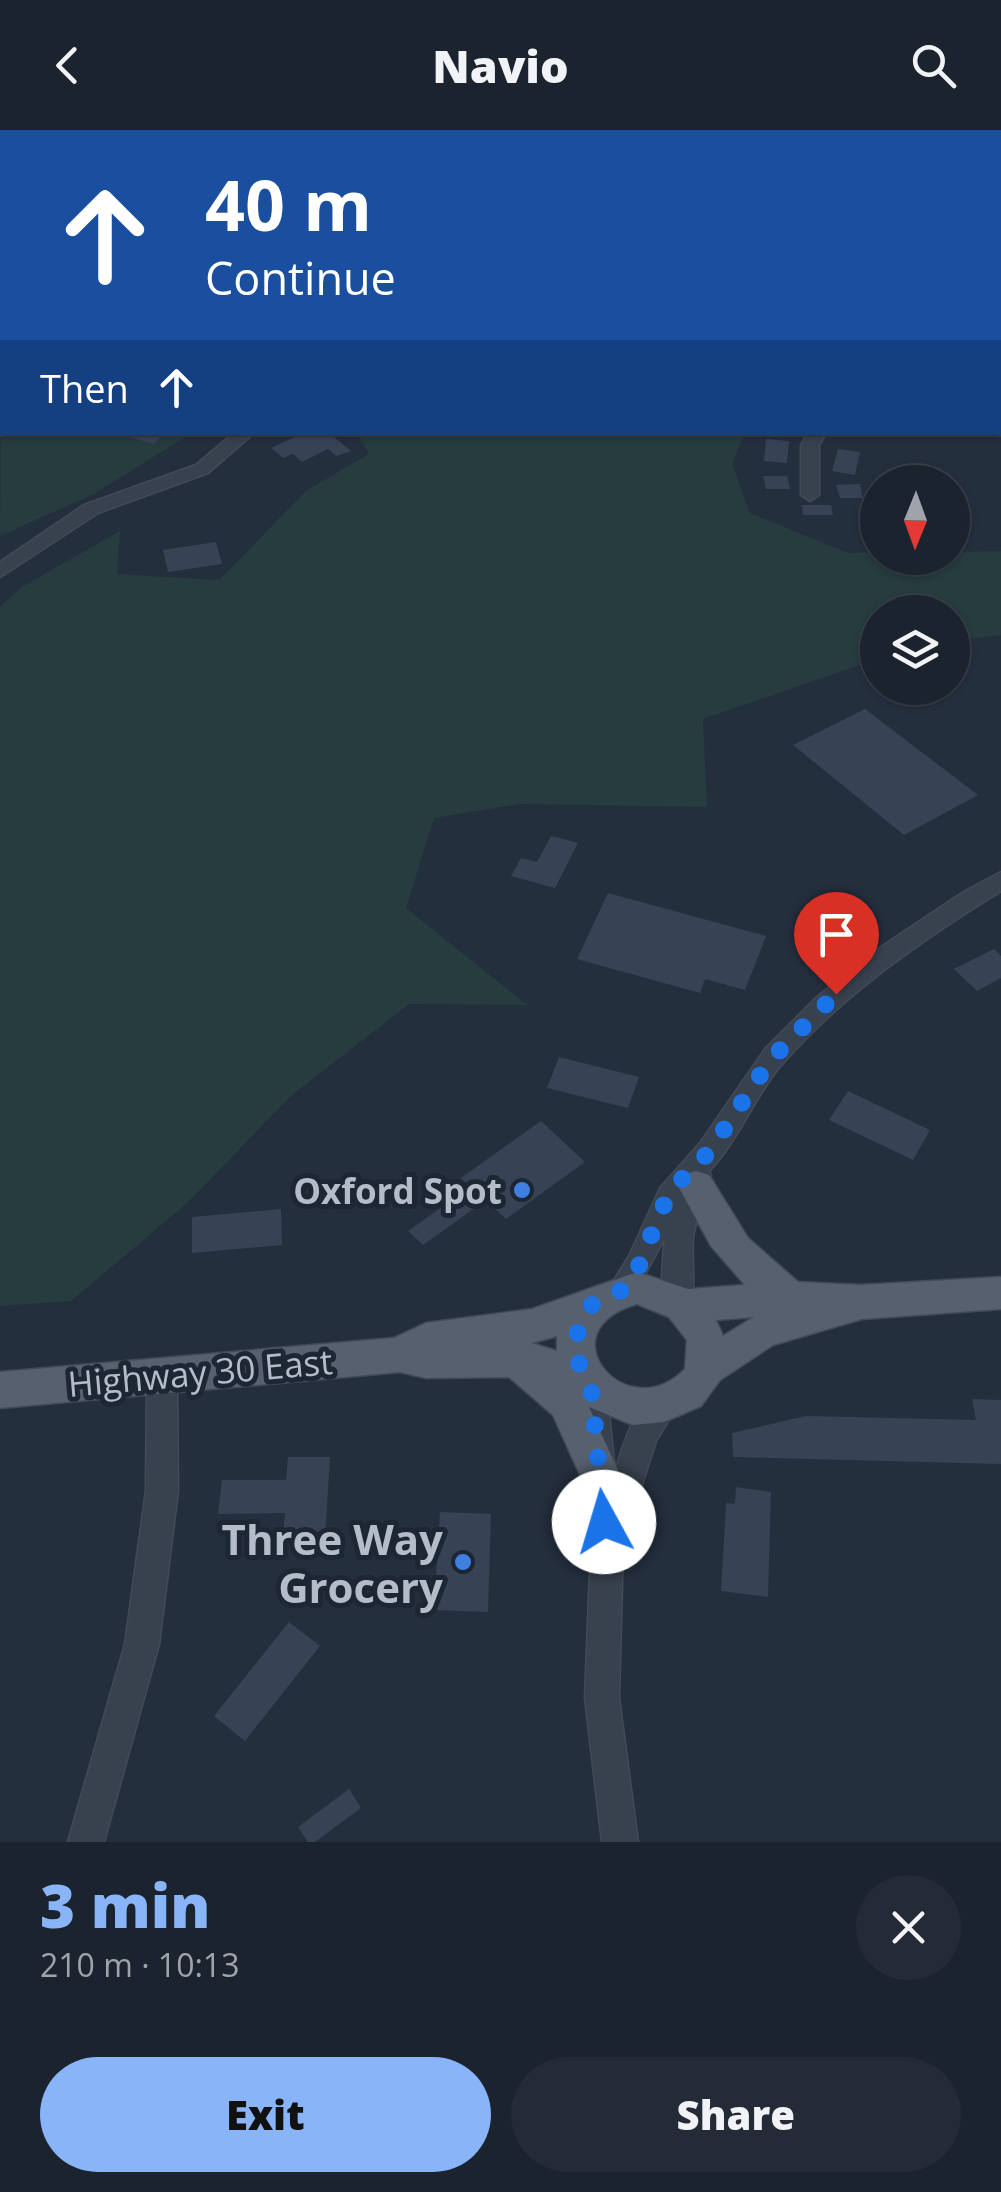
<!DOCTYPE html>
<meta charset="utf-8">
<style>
body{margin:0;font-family:"Open Sans",sans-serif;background:#242b36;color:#f1f3f6;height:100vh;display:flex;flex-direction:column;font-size:38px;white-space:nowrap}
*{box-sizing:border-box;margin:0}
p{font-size:32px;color:#a0a4aa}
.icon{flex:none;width:55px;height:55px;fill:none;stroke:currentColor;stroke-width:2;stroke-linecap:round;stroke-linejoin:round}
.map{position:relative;height:1712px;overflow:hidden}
.panel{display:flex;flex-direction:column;background:#1b232e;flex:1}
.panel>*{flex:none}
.guide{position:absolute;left:0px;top:0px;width:1002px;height:305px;box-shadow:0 2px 8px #0004,0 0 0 2px #39404a;background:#1a4fa0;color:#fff;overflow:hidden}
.needle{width:65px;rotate:181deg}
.fabs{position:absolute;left:860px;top:335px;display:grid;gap:20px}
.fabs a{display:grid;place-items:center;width:110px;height:110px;border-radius:50%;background:#1b232e;box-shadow:0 2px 8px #0004,0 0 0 2px #39404a;font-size:50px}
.pin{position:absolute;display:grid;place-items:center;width:85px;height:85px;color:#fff;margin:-102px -42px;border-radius:50% 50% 50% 0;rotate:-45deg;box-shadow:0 0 10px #0007}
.pin .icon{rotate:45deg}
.me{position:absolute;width:110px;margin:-55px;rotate:354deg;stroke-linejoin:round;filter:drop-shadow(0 0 8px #0008)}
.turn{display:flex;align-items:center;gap:35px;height:210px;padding:0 40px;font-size:45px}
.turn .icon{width:130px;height:130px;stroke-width:2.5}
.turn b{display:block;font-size:70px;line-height:85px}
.then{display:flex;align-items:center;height:95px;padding:0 40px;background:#0003;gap:20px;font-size:38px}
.round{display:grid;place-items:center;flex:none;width:105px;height:105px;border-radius:52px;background:#242b36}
.summary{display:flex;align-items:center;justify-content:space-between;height:170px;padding:0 40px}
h1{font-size:60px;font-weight:800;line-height:75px;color:#8ab4f8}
.button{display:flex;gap:20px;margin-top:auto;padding:20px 40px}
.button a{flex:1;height:115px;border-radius:60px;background:#8ab4f8;color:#111;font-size:40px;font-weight:800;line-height:115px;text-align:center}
.button a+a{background:#242b36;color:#f1f3f6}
header{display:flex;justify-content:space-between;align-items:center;height:130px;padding:0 40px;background:#1b232e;font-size:45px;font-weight:800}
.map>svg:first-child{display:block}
.green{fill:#263c3f}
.building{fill:#364354}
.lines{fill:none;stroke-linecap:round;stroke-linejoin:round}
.minor-casing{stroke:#414a57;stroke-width:3}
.major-casing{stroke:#414a57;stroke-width:3}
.minor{fill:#38414e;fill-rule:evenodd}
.major{fill:#56606e;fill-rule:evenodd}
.route{stroke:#1a73e8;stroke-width:18;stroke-dasharray:0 32.4}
.shop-dot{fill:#3f7fe0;stroke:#1d2633;stroke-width:4}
.labels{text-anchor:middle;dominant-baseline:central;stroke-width:10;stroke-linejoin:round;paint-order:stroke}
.poi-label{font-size:35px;font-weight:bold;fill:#b4bcc9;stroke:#1d2633;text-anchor:end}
.street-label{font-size:35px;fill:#b4bcc9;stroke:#1d2633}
.near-poi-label{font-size:42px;font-weight:bold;fill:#b4bcc9;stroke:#1d2633;text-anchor:end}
</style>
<header><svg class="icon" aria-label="back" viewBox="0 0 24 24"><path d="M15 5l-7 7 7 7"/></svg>Navio<svg class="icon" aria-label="search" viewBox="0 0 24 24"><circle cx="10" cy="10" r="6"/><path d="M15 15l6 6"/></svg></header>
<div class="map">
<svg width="1001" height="1712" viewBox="0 0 1001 1712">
<rect width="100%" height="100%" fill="#242f3e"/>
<path class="green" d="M 2,147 L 2,302 L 192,303 L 94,364 L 0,406 Z
M 357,302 L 745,303 L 732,334 L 750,383 L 848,423 L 877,422 L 878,428 L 952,428 L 953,422 L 1001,421 L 1001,505 L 953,511 L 952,482 L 878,482 L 877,529 L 703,589 L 707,677 L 519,674 L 434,688 L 406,778 L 527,875 L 409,874 L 292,965 L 186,1074 L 71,1171 L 0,1176 L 0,476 L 25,455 L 120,401 L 117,444 L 219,450 L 306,361 L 369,324 Z"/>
<path class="building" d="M 129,302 L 165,302 L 154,314 L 125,306 Z
M 305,302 L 328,302 L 351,321 L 336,326 L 328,319 L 302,332 L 293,324 L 283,328 L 271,318 Z
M 766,309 L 789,311 L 787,333 L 764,331 Z
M 838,319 L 860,322 L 855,345 L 832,341 Z
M 763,346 L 787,346 L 790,359 L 766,359 Z
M 860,354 L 863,368 L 840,368 L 836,355 Z
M 802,375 L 831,375 L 833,385 L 803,385 Z
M 216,412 L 222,434 L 168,442 L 163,420 Z
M 865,579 L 978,665 L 904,705 L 793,615 Z
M 551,706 L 578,713 L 555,758 L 511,746 L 521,728 L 537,732 Z
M 608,763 L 766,806 L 745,860 L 705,849 L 700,863 L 577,829 Z
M 994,819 L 1001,826 L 1001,848 L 977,861 L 954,839 Z
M 559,927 L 639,947 L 628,978 L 547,958 Z
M 848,961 L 930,1000 L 913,1030 L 829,990 Z
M 541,991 L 585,1032 L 506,1089 L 486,1070 L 423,1115 L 408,1101 L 470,1057 L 461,1048 Z
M 281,1079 L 282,1115 L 192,1123 L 192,1087 Z
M 972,1269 L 1001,1270 L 1001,1334 L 733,1327 L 732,1303 L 806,1286 L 976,1290 Z
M 288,1327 L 330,1327 L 325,1408 L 283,1408 L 285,1383 L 218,1384 L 222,1350 L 286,1350 Z
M 736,1357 L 771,1362 L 768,1467 L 721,1461 L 726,1373 L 735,1374 Z
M 440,1382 L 491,1384 L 488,1482 L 434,1480 Z
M 289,1492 L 320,1516 L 245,1611 L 214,1586 Z
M 349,1659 L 361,1678 L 315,1712 L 308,1712 L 298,1697 Z"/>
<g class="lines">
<g class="minor-casing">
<path id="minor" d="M 1000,275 L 1001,275 L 1001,285 L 1000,285 Z
M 235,302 L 255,302 L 208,343 L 98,383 L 0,447 L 0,432 L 84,375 L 196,335 Z
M 809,302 L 827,302 L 819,315 L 819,365 L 810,371 L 801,365 L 801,315 Z
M 1001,742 L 1001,761 C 922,810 845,863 783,933 C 754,966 739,1010 709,1041 L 711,1045 C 705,1065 696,1087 693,1108 C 691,1128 697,1164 689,1180 L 679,1184 L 669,1180 C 658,1158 663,1131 665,1107 L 632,1169 L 622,1173 L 612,1169 L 608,1160 L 629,1126 L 660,1058 L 700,1013 L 765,919 L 816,868 L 872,823 L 962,763 Z
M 162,1230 L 173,1234 L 177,1244 L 178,1361 L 159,1514 L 104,1712 L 68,1712 L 125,1514 L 146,1361 L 147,1244 L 151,1234 Z
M 591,1241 L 602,1245 L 606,1255 L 615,1341 C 624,1314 634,1272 663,1261 L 674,1265 L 678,1275 L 656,1311 L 623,1414 L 619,1568 L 638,1712 L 602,1712 L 585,1568 L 591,1414 L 576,1255 L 580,1245 Z"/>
</g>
<g class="major-casing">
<path id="major" d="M 696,1041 L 709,1045 L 748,1108 L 798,1152 L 861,1155 L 1001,1147 L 1001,1179 L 862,1189 L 773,1215 L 720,1250 L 701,1276 L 664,1292 L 633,1295 L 589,1277 L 618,1340 L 612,1354 L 598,1359 L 584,1354 L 553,1285 L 509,1247 L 426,1248 L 400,1242 L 0,1278 L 0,1242 L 394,1208 L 426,1193 L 532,1179 L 637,1142 L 688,1159 L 745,1155 L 711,1116 L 678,1056 L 683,1045 ZM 637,1174 L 669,1187 L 687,1210 L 685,1239 C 627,1299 543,1201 637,1174 ZM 754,1187 L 723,1206 L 716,1190 ZM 557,1206 L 557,1221 L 531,1213 L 532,1213 Z"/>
</g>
<use href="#minor" class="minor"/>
<use href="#major" class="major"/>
</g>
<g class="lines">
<path class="route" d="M 604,1392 L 591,1255 L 574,1224 L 580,1190 L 596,1170 L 622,1160 L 635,1146 L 662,1078 L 681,1050 L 709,1022 L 771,929 L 836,864"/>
</g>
<g class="shop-dot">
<circle cx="522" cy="1060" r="10"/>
<circle cx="463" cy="1432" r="10"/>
</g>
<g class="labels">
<g class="poi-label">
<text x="502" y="1060">Oxford Spot</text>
</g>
<g class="street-label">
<text transform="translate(200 1242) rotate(-5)">Highway 30 East</text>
</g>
<g class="near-poi-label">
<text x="443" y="1408">Three Way<tspan x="443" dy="48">Grocery</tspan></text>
</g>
</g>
</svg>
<div class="fabs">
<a><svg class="needle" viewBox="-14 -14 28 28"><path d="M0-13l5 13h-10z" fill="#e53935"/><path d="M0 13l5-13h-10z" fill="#a0a4aa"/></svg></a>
<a><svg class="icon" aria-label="layers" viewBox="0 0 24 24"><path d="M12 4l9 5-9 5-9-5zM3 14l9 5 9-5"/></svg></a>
</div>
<div class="pin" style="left:836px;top:864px;background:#d93025"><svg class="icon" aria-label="arrive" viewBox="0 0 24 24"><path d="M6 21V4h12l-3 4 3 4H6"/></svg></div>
<svg class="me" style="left:604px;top:1392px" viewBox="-20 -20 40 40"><circle r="19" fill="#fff"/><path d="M0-13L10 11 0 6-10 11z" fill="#1a73e8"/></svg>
<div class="guide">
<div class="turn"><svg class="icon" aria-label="ahead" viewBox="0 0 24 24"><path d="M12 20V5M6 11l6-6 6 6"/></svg><div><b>40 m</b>Continue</div></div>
<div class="then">Then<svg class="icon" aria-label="ahead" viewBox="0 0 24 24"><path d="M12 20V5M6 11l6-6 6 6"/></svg></div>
</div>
</div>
<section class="panel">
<div class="summary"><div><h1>3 min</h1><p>210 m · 10:13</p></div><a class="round"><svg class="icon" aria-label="close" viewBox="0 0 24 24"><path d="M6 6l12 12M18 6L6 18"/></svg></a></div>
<div class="button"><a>Exit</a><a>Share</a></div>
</section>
